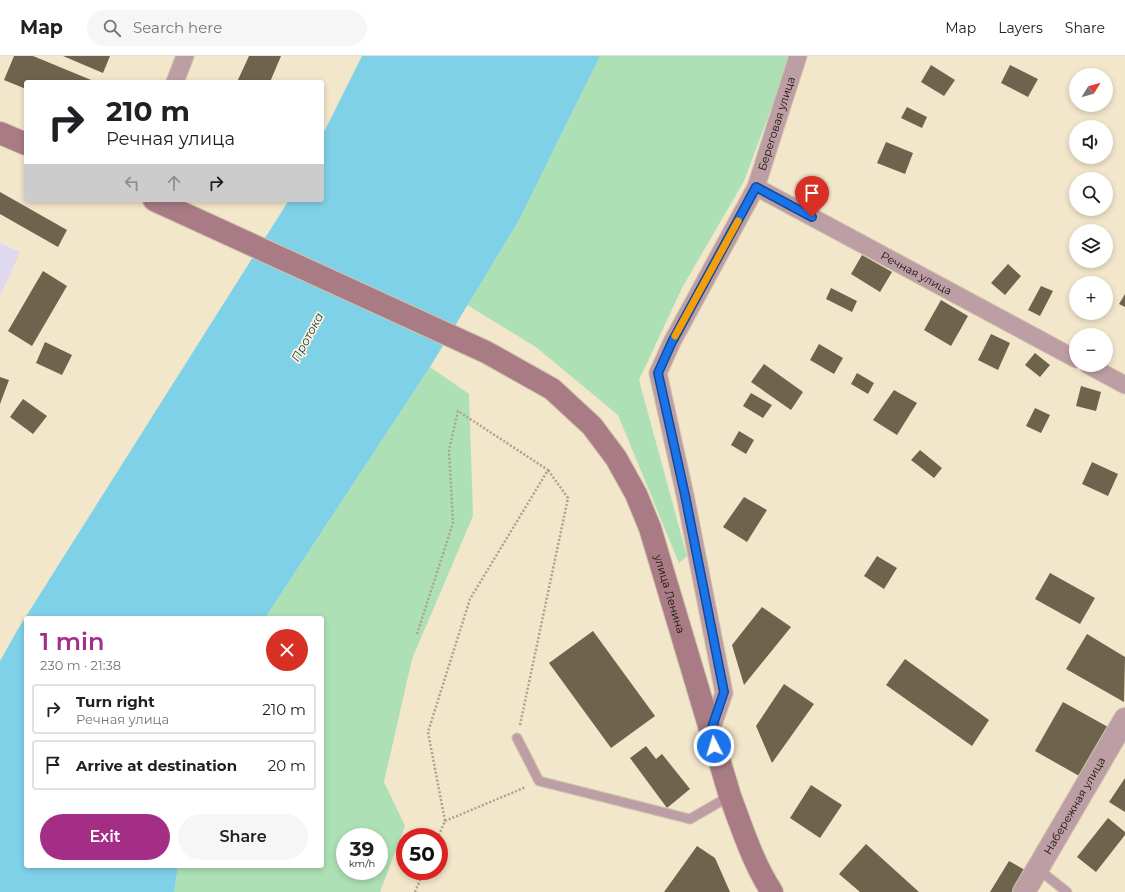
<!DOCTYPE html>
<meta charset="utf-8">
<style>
body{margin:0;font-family:Montserrat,sans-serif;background:#f6f6f6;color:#202124;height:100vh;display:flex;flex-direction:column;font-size:15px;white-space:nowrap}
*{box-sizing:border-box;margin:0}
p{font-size:13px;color:#757577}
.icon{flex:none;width:22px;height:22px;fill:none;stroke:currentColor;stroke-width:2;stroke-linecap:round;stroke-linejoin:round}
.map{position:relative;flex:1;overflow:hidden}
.sheet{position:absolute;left:24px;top:560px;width:300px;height:252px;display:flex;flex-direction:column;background:#fff;border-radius:4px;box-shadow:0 2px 6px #0003}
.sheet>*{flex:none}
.banner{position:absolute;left:24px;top:24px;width:300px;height:122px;border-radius:4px;box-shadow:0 2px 6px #0003;background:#fff;color:#202124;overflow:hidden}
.needle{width:26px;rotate:53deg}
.buttons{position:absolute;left:1069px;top:12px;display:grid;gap:8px}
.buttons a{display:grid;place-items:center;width:44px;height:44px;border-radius:50%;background:#fff;box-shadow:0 2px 6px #0003;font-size:20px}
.speed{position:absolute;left:336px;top:772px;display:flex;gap:8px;font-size:20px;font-weight:700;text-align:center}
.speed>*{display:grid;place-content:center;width:52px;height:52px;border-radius:50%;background:#fff;box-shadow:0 2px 6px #0003;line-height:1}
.speed small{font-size:10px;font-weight:400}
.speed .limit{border:6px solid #d22;background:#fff;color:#111}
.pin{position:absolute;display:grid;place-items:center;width:34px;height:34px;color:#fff;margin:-41px -17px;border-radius:50% 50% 50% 0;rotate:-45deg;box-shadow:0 0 4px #0007}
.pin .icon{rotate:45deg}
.me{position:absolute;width:44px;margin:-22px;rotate:355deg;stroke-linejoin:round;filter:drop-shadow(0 0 3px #0008)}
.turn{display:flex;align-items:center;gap:14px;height:84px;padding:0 16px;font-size:18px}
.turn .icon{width:52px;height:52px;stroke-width:2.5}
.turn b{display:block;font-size:28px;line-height:34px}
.lanes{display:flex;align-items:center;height:38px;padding:0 16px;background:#0003;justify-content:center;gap:20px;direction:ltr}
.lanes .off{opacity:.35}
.round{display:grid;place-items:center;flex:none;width:42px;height:42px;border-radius:21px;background:#f6f6f6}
.summary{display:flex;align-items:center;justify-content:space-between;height:68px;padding:0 16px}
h1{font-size:24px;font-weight:600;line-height:30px;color:#a42e86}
.button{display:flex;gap:8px;margin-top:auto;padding:8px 16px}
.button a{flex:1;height:46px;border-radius:24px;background:#a42e86;color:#fff;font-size:16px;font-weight:600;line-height:46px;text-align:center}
.button a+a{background:#f6f6f6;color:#202124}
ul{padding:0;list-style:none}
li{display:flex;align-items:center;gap:12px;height:50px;margin:0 8px 6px;padding:0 8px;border:2px solid #e0e0e0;border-radius:4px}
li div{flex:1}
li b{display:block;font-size:15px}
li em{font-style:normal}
header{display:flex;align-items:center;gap:24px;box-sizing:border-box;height:56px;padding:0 20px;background:#fff;border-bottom:1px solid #e0e0e0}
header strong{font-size:19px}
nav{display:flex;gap:22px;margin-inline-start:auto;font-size:14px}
.search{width:280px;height:36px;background:#f6f6f6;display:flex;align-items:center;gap:10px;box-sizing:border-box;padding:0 14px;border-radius:22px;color:#757577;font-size:15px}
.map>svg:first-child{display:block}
.commercial{fill:#dfd9ef}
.green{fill:#ade0b5;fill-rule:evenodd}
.water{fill:#7fd1e8}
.building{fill:#6e634c}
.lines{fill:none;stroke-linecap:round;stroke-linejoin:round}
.service-casing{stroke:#cfc4ac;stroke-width:11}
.minor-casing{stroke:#cfc4ac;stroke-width:19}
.tertiary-casing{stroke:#cfc4ac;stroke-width:24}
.secondary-casing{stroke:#cfc4ac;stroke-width:24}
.path{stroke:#aca38d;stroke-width:2.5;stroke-dasharray:2 2;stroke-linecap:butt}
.service{stroke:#be9ea5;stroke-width:9}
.minor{stroke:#be9ea5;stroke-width:17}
.tertiary{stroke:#be9ea5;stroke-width:22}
.secondary{stroke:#a87b85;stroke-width:22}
.route-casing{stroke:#114b97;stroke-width:10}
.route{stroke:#1a73e8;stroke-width:7}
.slow{stroke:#f59e0b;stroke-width:7}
.labels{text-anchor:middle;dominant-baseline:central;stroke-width:3.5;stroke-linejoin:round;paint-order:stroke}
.street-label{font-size:11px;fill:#151108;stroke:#fdf3de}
.water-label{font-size:12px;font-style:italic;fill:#143b44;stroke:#fdf3de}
</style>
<header>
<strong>Map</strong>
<div class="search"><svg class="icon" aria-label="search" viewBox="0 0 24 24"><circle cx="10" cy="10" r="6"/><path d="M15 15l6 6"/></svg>Search here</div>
<nav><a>Map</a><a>Layers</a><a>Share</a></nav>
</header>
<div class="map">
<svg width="1125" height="836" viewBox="0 0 1125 836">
<rect width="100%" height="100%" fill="#f2e6cb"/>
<path class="commercial" d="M 0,187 L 20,196 L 0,240 Z"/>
<path class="green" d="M 600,0 L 791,0 L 744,125 L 682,232 L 639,324 L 687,500 L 679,507 L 618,359 L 536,291 L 467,249 L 519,164 Z
M 430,311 L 469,338 L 473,460 L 412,603 L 384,726 L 405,770 L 380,836 L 174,836 L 178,810 L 322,810 L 322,562 L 265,562 ZM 345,781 L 379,781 L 379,815 L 345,815 Z"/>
<path class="water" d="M 362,0 L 600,0 L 519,164 L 430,311 L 265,562 L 26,562 L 26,810 L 178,810 L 174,836 L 0,836 L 0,605 L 18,573 L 289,144 L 322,144 L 322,80 Z"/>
<path class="building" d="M 14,0 L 33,0 L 96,26 L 26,26 L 26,33 L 4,24 Z
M 63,0 L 110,0 L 103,17 Z
M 249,0 L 281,0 L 270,26 L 237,26 Z
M 931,9 L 955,24 L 944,40 L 921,26 Z
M 1010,9 L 1038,23 L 1028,41 L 1001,27 Z
M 907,51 L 927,61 L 922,72 L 901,62 Z
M 886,86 L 913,97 L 905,118 L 877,107 Z
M 0,136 L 67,174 L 58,191 L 0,158 Z
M 862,199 L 892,216 L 880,236 L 851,218 Z
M 1008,208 L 1021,220 L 1005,239 L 991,227 Z
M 43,215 L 67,230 L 32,290 L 8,275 Z
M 1041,230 L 1053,235 L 1040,260 L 1028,254 Z
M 831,232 L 857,245 L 852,256 L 826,243 Z
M 1125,238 L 1125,251 L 1119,248 Z
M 941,244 L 968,260 L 951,290 L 924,274 Z
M 991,278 L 1010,287 L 998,314 L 978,304 Z
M 45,286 L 72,299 L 62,319 L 36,307 Z
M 819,288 L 843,302 L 834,318 L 810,304 Z
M 1035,297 L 1050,309 L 1040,321 L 1025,309 Z
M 764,308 L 803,336 L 791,354 L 751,326 Z
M 857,317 L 874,327 L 868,338 L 851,328 Z
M 0,321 L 9,324 L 0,348 Z
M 1081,330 L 1101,336 L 1096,355 L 1076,350 Z
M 894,334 L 917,347 L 897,379 L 873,364 Z
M 751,337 L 772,349 L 763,362 L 743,350 Z
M 23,343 L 47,360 L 33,378 L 10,361 Z
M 1035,352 L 1050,359 L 1041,377 L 1026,370 Z
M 739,375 L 754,384 L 746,398 L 731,389 Z
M 920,394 L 942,412 L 934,422 L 911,404 Z
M 1092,406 L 1118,418 L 1108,440 L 1082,428 Z
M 744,441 L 767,454 L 747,486 L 723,471 Z
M 877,500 L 897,512 L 884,533 L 864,520 Z
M 1050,517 L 1095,542 L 1080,568 L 1035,543 Z
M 762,551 L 791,571 L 744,629 L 732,589 Z
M 593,575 L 655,660 L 611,692 L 549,607 Z
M 1087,578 L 1125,601 L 1124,646 L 1066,613 Z
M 905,603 L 989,664 L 972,690 L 886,629 Z
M 784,628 L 814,648 L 772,707 L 756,670 Z
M 1063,646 L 1108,671 L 1081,721 L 1035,695 Z
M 646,690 L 656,703 L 662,698 L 690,733 L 667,752 L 630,702 Z
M 1125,722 L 1125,756 L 1109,746 Z
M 811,729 L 842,749 L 820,782 L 790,762 Z
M 1108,762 L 1125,776 L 1125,779 L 1096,816 L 1077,801 Z
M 866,788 L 919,836 L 860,836 L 839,818 Z
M 697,790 L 715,802 L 730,836 L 664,836 Z
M 1009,805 L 1025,814 L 1012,836 L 990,836 Z"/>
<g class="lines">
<g class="service-casing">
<path id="service" d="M 517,682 L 539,725 L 690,763 L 730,740
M 1038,813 L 1067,836"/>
</g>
<g class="minor-casing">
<g id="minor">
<path d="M 175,26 L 185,0"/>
<path id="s1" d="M 756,131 L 1076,303"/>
<path d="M 1088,309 L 1125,329"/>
<path id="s2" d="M 710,677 L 724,637 L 685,439 L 658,317 L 672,286 L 756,131 L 798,0"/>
</g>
</g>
<g class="tertiary-casing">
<g id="tertiary">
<path id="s3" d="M 1024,836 L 1125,663"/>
</g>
</g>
<g class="secondary-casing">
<g id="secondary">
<path d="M 0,77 L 26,88"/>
<path id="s4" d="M 154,144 L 486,296 L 552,333 L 592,370 L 616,402 L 636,438 L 650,472 L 730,740 C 742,772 753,807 772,836"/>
</g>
</g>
<path class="path" d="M 417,578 L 453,467 L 449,394 L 458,355 L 548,414 L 470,543 L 428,676 L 445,765 L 438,781
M 520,669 L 568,442 L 548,414
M 445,765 L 526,731
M 415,836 L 424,815"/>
<use href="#service" class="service"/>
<use href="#minor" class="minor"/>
<use href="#tertiary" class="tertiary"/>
<use href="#secondary" class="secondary"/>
</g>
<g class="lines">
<g class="route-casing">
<path id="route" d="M 714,690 L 710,677 L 724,636 L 685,439 L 658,317 L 672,286 L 756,131 L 812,161"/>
</g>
<use href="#route" class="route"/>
<path class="slow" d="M 675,280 L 738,165"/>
</g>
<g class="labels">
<g class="street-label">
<text stroke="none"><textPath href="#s2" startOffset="646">Береговая улица</textPath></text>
<text stroke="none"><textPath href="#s1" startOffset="182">Речная улица</textPath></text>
<text stroke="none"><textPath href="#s4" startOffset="682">улица Ленина</textPath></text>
<text stroke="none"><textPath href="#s3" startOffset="100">Набережная улица</textPath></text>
</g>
<g class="water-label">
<text transform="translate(307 281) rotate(-62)">Протока</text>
</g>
</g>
</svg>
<div class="buttons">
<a><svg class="needle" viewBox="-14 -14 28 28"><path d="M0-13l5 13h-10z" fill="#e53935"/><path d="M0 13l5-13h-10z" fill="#757577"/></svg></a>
<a><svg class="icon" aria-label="sound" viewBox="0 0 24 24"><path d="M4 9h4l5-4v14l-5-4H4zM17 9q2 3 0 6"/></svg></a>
<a><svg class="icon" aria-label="search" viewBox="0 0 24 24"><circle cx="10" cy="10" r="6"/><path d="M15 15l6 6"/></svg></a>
<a><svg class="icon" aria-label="layers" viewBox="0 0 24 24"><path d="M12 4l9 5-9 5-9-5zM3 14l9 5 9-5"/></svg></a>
<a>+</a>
<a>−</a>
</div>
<div class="speed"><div>39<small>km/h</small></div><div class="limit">50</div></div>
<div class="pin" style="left:812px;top:161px;background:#d93025"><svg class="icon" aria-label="arrive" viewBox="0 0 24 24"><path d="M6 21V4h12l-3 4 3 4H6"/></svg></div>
<svg class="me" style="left:714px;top:690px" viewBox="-20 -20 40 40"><circle r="17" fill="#1a73e8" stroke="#fff" stroke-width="3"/><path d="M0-11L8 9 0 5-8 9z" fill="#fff"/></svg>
<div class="banner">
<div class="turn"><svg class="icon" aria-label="right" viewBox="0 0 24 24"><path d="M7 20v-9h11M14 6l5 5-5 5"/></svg><div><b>210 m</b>Речная улица</div></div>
<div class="lanes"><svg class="icon off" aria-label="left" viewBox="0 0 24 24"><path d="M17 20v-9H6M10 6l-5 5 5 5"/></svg><svg class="icon off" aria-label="ahead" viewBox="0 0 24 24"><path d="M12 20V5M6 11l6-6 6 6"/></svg><svg class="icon" aria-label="right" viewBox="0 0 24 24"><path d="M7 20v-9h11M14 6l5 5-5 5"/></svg></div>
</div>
<section class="sheet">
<div class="summary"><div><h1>1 min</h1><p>230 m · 21:38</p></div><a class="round" style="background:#d93025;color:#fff"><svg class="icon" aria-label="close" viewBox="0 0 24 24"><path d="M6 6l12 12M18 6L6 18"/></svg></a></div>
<ul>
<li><svg class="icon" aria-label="right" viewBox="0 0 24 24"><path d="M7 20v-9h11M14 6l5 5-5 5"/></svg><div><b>Turn right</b><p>Речная улица</p></div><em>210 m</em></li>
<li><svg class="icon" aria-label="arrive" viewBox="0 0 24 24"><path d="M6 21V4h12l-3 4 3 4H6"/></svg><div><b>Arrive at destination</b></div><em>20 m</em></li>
</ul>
<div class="button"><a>Exit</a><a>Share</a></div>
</section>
</div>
